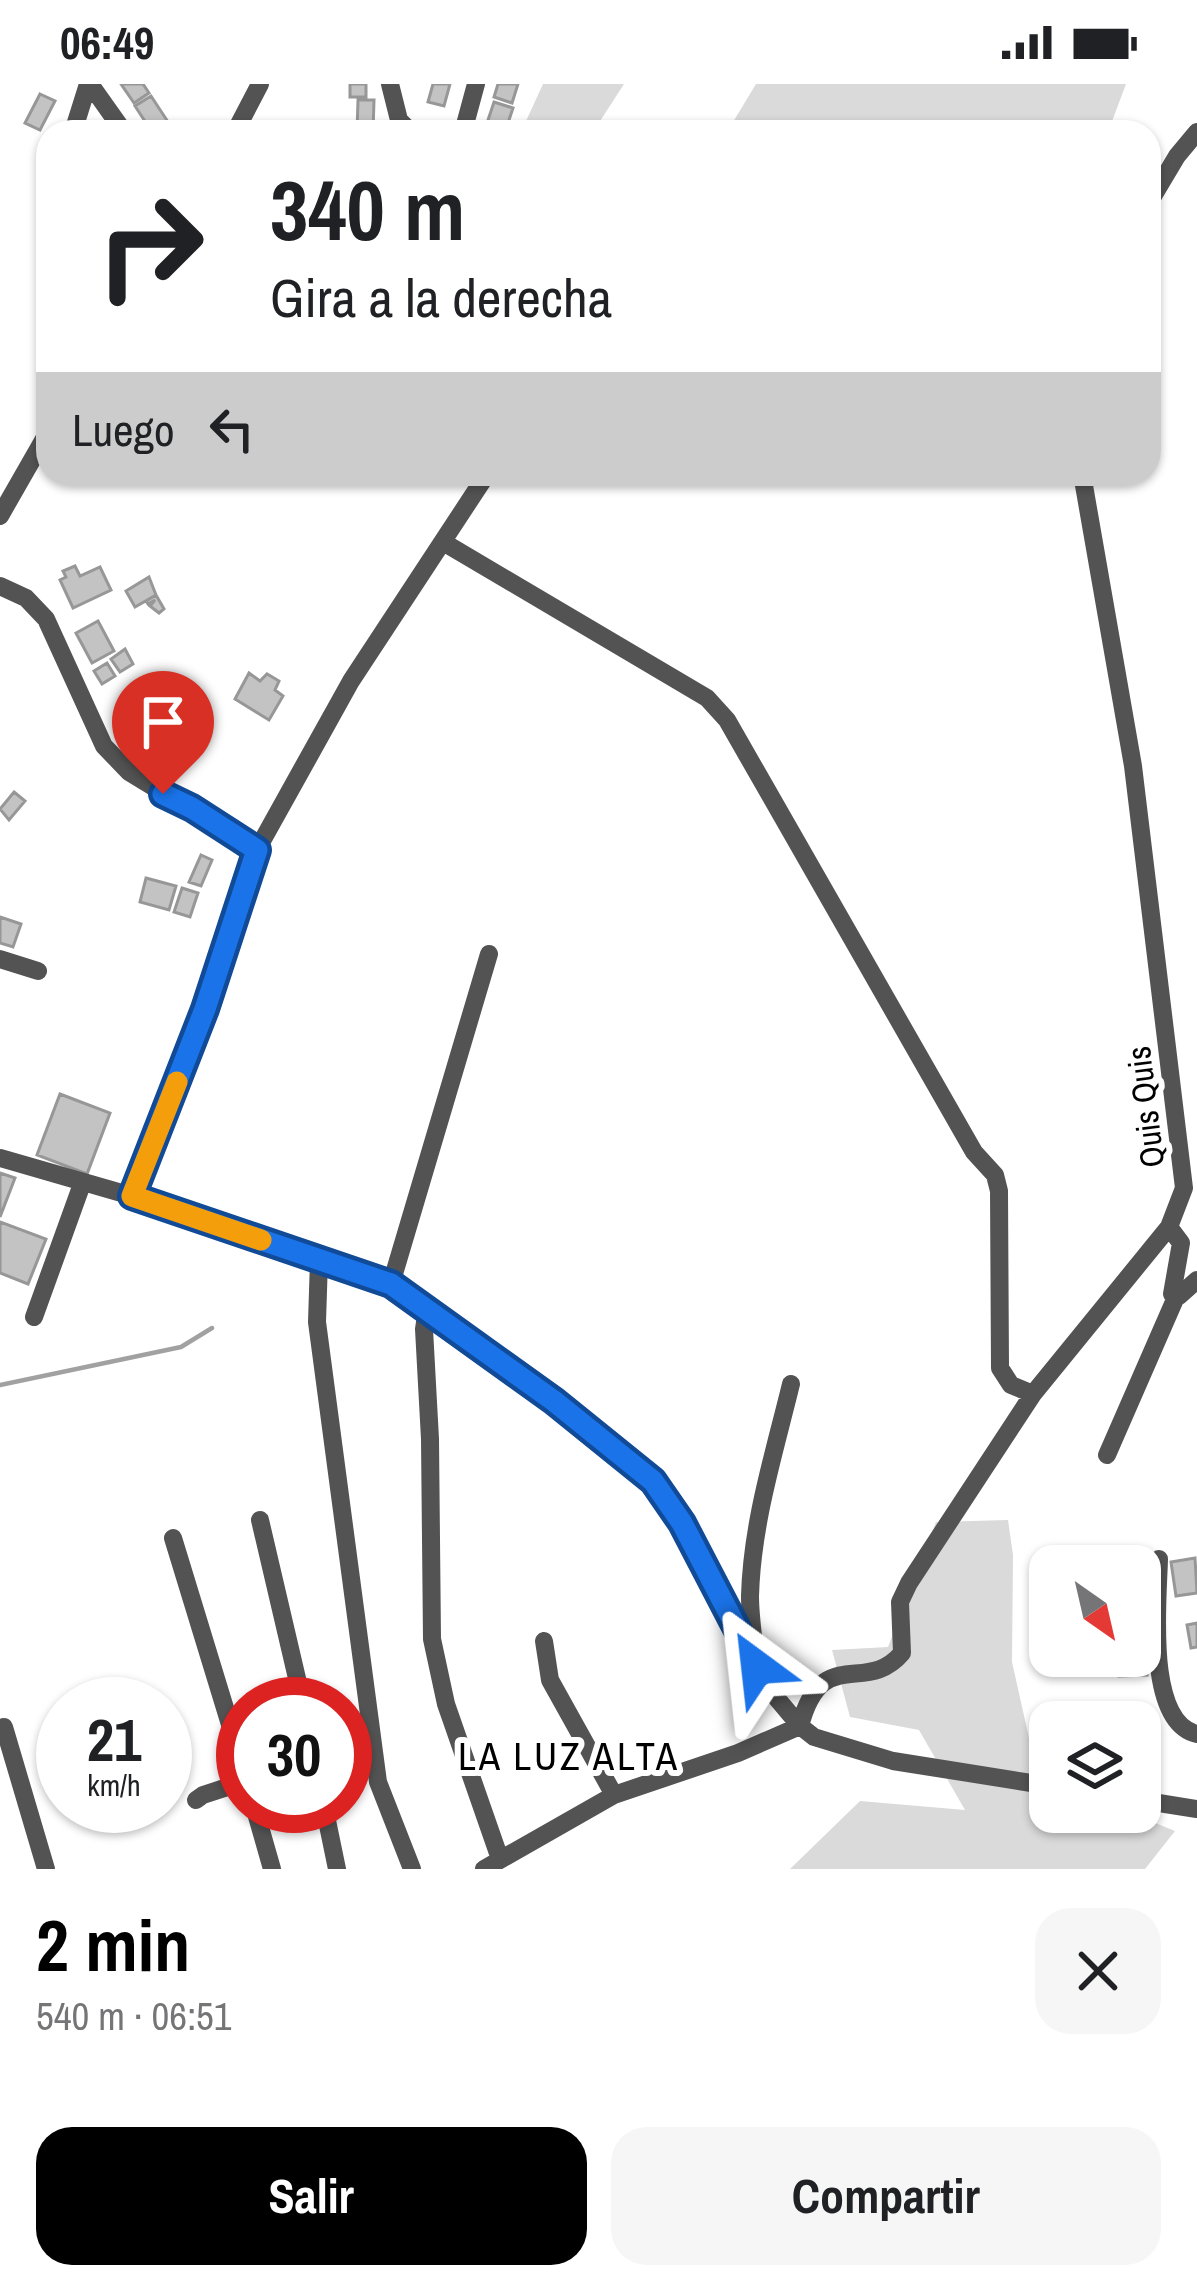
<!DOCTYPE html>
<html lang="es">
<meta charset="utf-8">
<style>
body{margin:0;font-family:"Archivo Narrow",sans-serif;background:#f6f6f6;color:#202124;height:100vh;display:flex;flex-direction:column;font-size:45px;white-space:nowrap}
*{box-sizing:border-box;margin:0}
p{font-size:39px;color:#757577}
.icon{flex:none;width:66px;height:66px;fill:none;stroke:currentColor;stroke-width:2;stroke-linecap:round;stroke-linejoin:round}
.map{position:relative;height:1785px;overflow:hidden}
.sheet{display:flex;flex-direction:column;background:#fff;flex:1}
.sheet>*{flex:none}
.hud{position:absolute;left:36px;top:36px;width:1125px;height:366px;border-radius:36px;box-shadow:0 3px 9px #0004;background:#fff;color:#202124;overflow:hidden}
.needle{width:78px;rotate:146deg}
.fabs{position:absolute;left:1029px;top:1461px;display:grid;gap:24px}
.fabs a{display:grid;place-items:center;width:132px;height:132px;border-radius:24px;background:#fff;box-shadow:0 3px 9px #0004;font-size:60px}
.speed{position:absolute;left:36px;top:1593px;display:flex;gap:24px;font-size:60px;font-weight:700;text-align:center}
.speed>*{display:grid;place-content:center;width:156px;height:156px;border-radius:50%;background:#fff;box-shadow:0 3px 9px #0004;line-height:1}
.speed small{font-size:30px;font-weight:400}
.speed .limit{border:18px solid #d22;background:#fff;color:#111}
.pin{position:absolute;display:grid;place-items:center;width:102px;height:102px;color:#fff;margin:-123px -51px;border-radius:50% 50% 50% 0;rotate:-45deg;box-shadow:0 0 12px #0007}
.pin .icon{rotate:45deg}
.me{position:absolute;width:132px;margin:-66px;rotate:330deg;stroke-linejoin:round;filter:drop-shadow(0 0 9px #0008)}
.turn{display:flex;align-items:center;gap:42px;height:252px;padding:0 36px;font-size:54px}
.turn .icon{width:156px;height:156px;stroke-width:2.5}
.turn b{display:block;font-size:84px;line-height:102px}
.then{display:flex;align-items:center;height:114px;padding:0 36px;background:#0003;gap:24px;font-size:45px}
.round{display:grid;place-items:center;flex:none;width:126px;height:126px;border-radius:36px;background:#f6f6f6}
.head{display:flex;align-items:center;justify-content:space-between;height:204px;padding:0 36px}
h1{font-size:72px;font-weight:700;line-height:90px;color:#000}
.button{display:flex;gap:24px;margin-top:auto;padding:24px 36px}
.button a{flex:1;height:138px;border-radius:36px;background:#000;color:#fff;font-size:48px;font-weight:700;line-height:138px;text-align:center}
.button a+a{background:#f6f6f6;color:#202124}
.status{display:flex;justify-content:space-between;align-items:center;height:84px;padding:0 60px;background:#fff;direction:ltr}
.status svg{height:33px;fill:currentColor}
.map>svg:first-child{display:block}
.green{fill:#dadada}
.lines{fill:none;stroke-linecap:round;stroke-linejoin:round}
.stream{stroke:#a1a1a1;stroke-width:4.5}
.building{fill:#c3c3c3;stroke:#979797;stroke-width:3}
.minor{stroke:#535353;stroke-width:18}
.route-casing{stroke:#114b97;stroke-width:30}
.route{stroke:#1a73e8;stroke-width:21}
.slow{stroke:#f59e0b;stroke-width:21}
.labels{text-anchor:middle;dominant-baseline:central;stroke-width:12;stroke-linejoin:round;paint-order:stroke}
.street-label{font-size:33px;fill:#000;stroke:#fff}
.quarter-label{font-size:39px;letter-spacing:3px;fill:#000;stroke:#fff}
</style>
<div class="status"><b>06:49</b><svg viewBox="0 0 49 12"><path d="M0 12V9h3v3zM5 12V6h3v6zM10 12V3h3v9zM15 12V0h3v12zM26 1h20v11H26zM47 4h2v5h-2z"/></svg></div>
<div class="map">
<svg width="1197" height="1785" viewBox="0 0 1197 1785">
<rect width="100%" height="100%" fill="#fff"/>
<path class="green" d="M 543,0 L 624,0 L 593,48 L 521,48 Z
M 756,0 L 1126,0 L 1108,48 L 727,48 Z
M 1008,1436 L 1013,1471 L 1012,1578 L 1029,1654 L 1050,1684 L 1050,1728 L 1128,1728 L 1175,1747 L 1145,1785 L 790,1785 L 860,1717 L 965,1726 L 919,1646 L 850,1633 L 832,1566 L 888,1563 L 936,1438 Z"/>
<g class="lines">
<path class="stream" d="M 0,1301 L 181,1263 L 212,1244"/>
</g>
<path class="building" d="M 121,0 L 143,0 L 149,9 L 134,19 Z
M 350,0 L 366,0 L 366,13 L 350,13 Z
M 433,0 L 450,0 L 444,22 L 428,18 Z
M 498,0 L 518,0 L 512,19 L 494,13 Z
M 40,10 L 55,17 L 40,46 L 25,39 Z
M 151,12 L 170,41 L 159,48 L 152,48 L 135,22 Z
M 358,16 L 374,16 L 373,48 L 357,48 Z
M 494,18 L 513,24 L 505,48 L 484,48 Z
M 75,482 L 80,492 L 100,483 L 111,506 L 73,524 L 60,496 L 66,493 L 63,487 Z
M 149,493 L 156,511 L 135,523 L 126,507 Z
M 156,511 L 164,525 L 159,529 L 150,522 L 155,516 L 148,520 L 146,517 Z
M 98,537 L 114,567 L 92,579 L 76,549 Z
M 125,565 L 133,580 L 120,588 L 111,575 Z
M 107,579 L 115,592 L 102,600 L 94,587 Z
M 249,589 L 260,597 L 267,590 L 279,597 L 275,606 L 283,612 L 269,636 L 235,615 Z
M 14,708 L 25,717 L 9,736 L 0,725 Z
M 201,771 L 212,776 L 201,802 L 189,798 Z
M 146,794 L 176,802 L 169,826 L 140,818 Z
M 182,804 L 198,809 L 190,833 L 174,828 Z
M 0,833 L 21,840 L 13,863 L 0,859 Z
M 60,1010 L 110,1029 L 87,1090 L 37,1071 Z
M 0,1089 L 15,1094 L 0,1133 Z
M 0,1138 L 46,1155 L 28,1200 L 0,1189 Z
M 1195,1474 L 1197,1509 L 1176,1512 L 1171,1478 Z
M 1197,1539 L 1197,1563 L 1191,1564 L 1187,1541 Z
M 1140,1566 L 1143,1566 L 1146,1576 L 1147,1591 L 1119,1592 L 1118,1572 L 1140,1572 Z"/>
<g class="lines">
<path class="minor" d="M 90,0 L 124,48
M 390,0 L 399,36 L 411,48
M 73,48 L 88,0
M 235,48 L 260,0
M 463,48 L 476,0
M 1149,119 L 1177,72 L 1197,48
M 0,432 L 48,348
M 443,458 L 707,614 L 727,636 L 974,1068 L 995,1091 L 999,1107 L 1000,1284 L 1011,1301 L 1033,1310
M 0,502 L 26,514 L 46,535 L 104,662 L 129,688 L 257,766
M 0,875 L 38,887
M 0,1074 L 132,1112 L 391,1200 L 553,1317 L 653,1397 L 682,1439 L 738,1552 L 774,1611 L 800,1642 L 814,1653 L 893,1677 L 1050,1702
M 132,1112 L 205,924 L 257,766 L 351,597 L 487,390
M 1169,1143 L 1181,1159 L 1172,1210 L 1179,1212 L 1197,1196
M 319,1176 L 317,1238 L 378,1698 L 412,1785
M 391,1200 L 489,870
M 427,1225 L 424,1245 L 430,1355 L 432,1555 L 446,1620 L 500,1775
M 34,1233 L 82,1100
M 1107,1371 L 1176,1213
M 260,1436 L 303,1620
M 173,1454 L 243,1683
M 1159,1475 C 1158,1517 1145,1638 1197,1650
M 544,1557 L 550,1596 L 614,1711
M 756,1578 C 754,1557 750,1534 750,1512 C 752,1439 774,1370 791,1300
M 800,1642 C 822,1559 866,1612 902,1569 L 900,1518 L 909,1499 L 1033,1310 L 1169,1143 L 1184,1104 L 1133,682 L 1082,390
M 4,1643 L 46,1785
M 196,1716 L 203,1711 L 243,1698
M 1140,1716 L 1197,1725
M 254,1722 L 272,1785
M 324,1722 L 337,1785
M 484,1785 L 614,1711 L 738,1669 L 800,1642"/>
</g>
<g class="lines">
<g class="route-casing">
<path id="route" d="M 163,710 L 192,724 L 257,766 L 205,925 L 132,1112 L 391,1200 L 554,1317 L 653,1397 L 682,1439 L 757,1583"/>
</g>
<use href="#route" class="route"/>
<path class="slow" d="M 177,998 L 132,1112 L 261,1156"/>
</g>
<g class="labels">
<g class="street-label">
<text transform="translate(1145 1023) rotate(-97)">Quis Quis</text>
</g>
<g class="quarter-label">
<text x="569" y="1672">LA LUZ ALTA</text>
</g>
</g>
</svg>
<div class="fabs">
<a><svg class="needle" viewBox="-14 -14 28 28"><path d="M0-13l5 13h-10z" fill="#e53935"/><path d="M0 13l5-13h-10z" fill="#757577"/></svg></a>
<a><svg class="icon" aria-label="layers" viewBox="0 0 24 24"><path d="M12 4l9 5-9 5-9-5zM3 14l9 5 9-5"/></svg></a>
</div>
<div class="speed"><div>21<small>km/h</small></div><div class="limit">30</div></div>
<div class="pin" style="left:163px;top:710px;background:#d93025"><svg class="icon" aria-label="arrive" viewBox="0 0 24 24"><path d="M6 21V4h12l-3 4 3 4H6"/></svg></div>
<svg class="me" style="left:757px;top:1583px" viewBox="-20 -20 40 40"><path d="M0-17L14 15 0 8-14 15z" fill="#1a73e8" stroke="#fff" stroke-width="4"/></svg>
<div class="hud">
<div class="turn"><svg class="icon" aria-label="right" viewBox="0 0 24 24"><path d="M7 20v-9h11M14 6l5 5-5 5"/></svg><div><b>340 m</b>Gira a la derecha</div></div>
<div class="then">Luego<svg class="icon" aria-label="left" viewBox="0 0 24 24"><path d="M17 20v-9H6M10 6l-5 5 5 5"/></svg></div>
</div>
</div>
<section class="sheet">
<div class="head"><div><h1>2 min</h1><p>540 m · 06:51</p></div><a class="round"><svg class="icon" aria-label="close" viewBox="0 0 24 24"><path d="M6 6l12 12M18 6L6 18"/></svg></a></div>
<div class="button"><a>Salir</a><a>Compartir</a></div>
</section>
